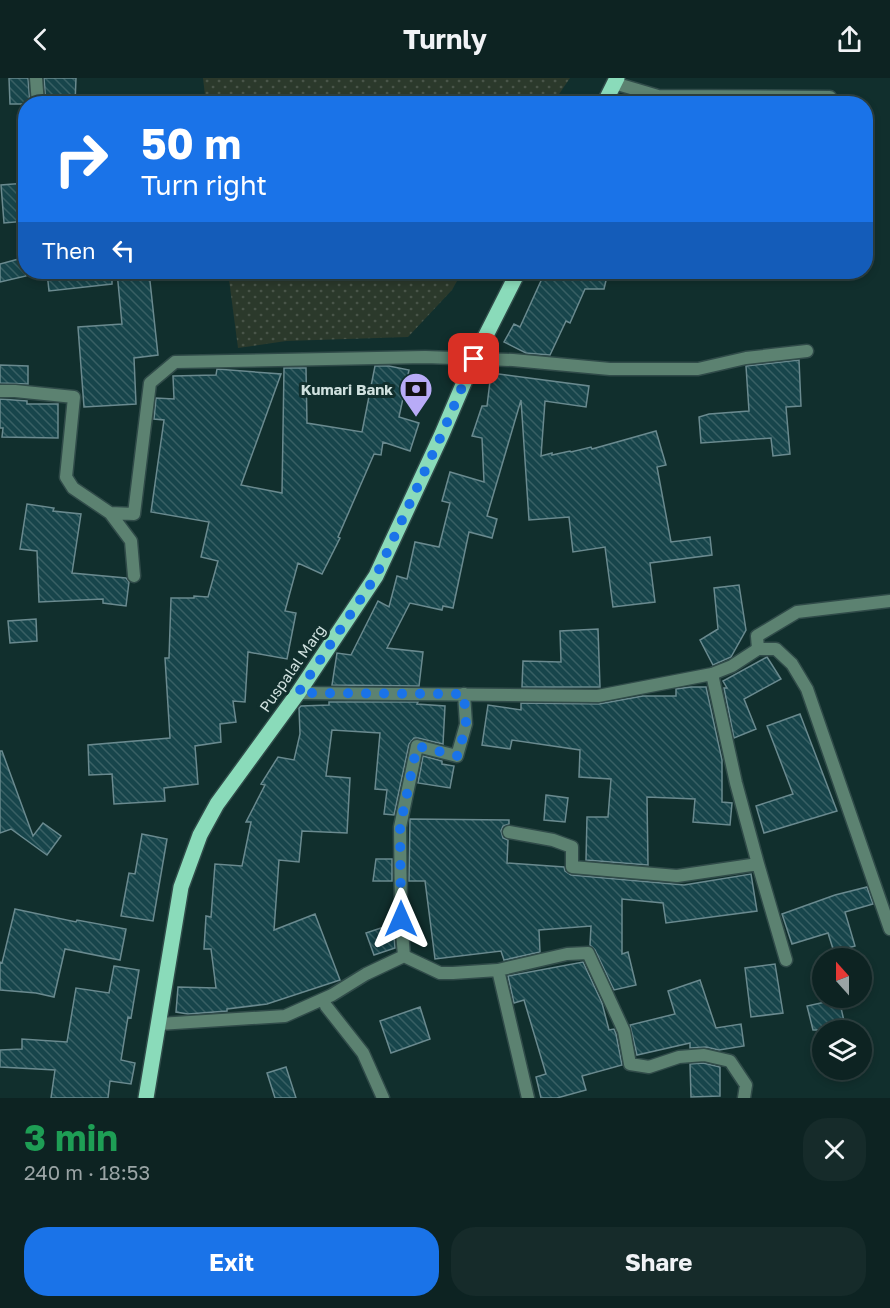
<!DOCTYPE html>
<meta charset="utf-8">
<style>
body{margin:0;font-family:"Golos Text",sans-serif;background:#162b2a;color:#f1f3f6;height:100vh;display:flex;flex-direction:column;font-size:22px;white-space:nowrap}
*{box-sizing:border-box;margin:0}
p{font-size:20px;color:#9aa4a5}
.icon{flex:none;width:33px;height:33px;fill:none;stroke:currentColor;stroke-width:2;stroke-linecap:round;stroke-linejoin:round}
.map{position:relative;height:1020px;overflow:hidden}
.panel{display:flex;flex-direction:column;background:#0d2322;flex:1}
.panel>*{flex:none}
.banner{position:absolute;left:18px;top:18px;width:855px;height:183px;border-radius:24px;box-shadow:0 3px 9px #0003,0 0 0 2px #2d4040;background:#1a73e8;color:#fff;overflow:hidden}
.needle{width:39px;rotate:339deg}
.tools{position:absolute;left:812px;top:870px;display:grid;gap:12px}
.tools a{display:grid;place-items:center;width:60px;height:60px;border-radius:50%;background:#0d2322;box-shadow:0 3px 9px #0003,0 0 0 2px #2d4040;font-size:30px}
.pin{position:absolute;display:grid;place-items:center;width:51px;height:51px;color:#fff;margin:-26px;border-radius:12px;box-shadow:0 3px 9px #0006}
.me{position:absolute;width:66px;margin:-33px;rotate:0deg;stroke-linejoin:round;filter:drop-shadow(0 0 4px #0008)}
.turn{display:flex;align-items:center;gap:21px;height:126px;padding:0 24px;font-size:27px}
.turn .icon{width:78px;height:78px;stroke-width:2.5}
.turn b{display:block;font-size:42px;line-height:51px}
.then{display:flex;align-items:center;height:57px;padding:0 24px;background:#0003;gap:12px;font-size:22px}
.round{display:grid;place-items:center;flex:none;width:63px;height:63px;border-radius:24px;background:#162b2a}
.headline{display:flex;align-items:center;justify-content:space-between;height:102px;padding:0 24px}
h1{font-size:36px;font-weight:700;line-height:45px;color:#1e9e55}
.action{display:flex;gap:12px;margin-top:auto;padding:12px 24px}
.action a{flex:1;height:69px;border-radius:24px;background:#1a73e8;color:#fff;font-size:24px;font-weight:700;line-height:69px;text-align:center}
.action a+a{background:#162b2a;color:#f1f3f6}
header{display:flex;justify-content:space-between;align-items:center;height:78px;padding:0 24px;background:#0d2322;font-size:27px;font-weight:700}
.map>svg:first-child{display:block}
.grass{fill:url(#grass-dots)}
.building{fill:url(#building-back-hatch);stroke:#6a8a8f;stroke-width:1.5}
.lines{fill:none;stroke-linecap:round;stroke-linejoin:round}
.minor-casing{stroke:#304b49;stroke-width:15}
.primary-casing{stroke:#304b49;stroke-width:18}
.minor{stroke:#5c8271;stroke-width:12}
.primary{stroke:#8adbba;stroke-width:15}
.route{stroke:#1a73e8;stroke-width:10;stroke-dasharray:0 18}
.labels{text-anchor:middle;dominant-baseline:central;stroke-width:6;stroke-linejoin:round;paint-order:stroke}
.poi-label{font-size:15px;font-weight:bold;fill:#d0e1df;stroke:#112f2d;text-anchor:end}
.street-label{font-size:15px;fill:#d0e1df;stroke:#112f2d}
</style>
<header><svg class="icon" aria-label="back" viewBox="0 0 24 24"><path d="M15 5l-7 7 7 7"/></svg>Turnly<svg class="icon" aria-label="share" viewBox="0 0 24 24"><path d="M12 15V3M7 8l5-5 5 5M5 13v7h14v-7"/></svg></header>
<div class="map">
<svg width="890" height="1020" viewBox="0 0 890 1020">
<defs>
<pattern id="grass-dots" width="8" height="8" patternUnits="userSpaceOnUse" patternTransform="scale(1.5)"><rect width="8" height="8" fill="#2b392b"/><path d="M2 2h.1M6 6h.1" fill="none" stroke="#495549" stroke-width="1.8" stroke-linecap="round"/></pattern>
<pattern id="building-back-hatch" width="6" height="6" patternUnits="userSpaceOnUse" patternTransform="scale(1.5)"><rect width="6" height="6" fill="#17454b"/><path d="M-1 5l2 2M0 0l6 6M5-1l2 2" fill="none" stroke="#386064"/></pattern>
</defs>
<rect width="100%" height="100%" fill="#112f2d"/>
<path class="grass" d="M 203,0 L 570,0 L 553,25 L 206,26 Z
M 228,194 L 462,194 L 452,212 L 408,259 L 286,263 L 238,270 Z"/>
<path class="building" d="M 9,0 L 28,0 L 30,26 L 10,26 Z
M 44,0 L 76,0 L 75,26 L 46,26 Z
M 26,105 L 26,143 L 4,145 L 1,107 Z
M 26,179 L 26,198 L 0,204 L 0,186 Z
M 47,194 L 112,194 L 112,206 L 49,213 Z
M 117,194 L 149,194 L 158,277 L 134,280 L 136,326 L 84,329 L 78,249 L 122,246 Z
M 545,194 L 608,194 L 604,211 L 585,211 L 570,245 L 566,243 L 550,277 L 526,275 L 504,264 L 514,246 L 520,249 Z
M 799,282 L 801,328 L 786,329 L 790,376 L 773,378 L 771,360 L 701,365 L 699,339 L 709,336 L 749,333 L 746,288 Z
M 0,287 L 28,288 L 28,306 L 0,305 Z
M 375,288 L 389,288 L 409,292 L 399,339 L 419,345 L 410,373 L 383,364 L 381,377 L 374,376 L 338,459 L 340,460 L 322,496 L 298,485 L 285,533 L 296,535 L 287,581 L 248,574 L 245,624 L 233,623 L 236,644 L 220,646 L 221,664 L 195,668 L 198,706 L 164,710 L 165,723 L 114,726 L 112,696 L 89,697 L 88,667 L 170,660 L 165,580 L 169,580 L 171,520 L 194,520 L 194,518 L 208,519 L 218,483 L 201,479 L 209,444 L 151,434 L 164,342 L 154,341 L 156,320 L 174,321 L 173,298 L 216,297 L 217,291 L 281,296 L 241,407 L 282,415 L 284,290 L 306,290 L 307,345 L 362,354 Z
M 491,295 L 589,308 L 586,329 L 545,323 L 541,378 L 552,375 L 552,377 L 570,373 L 571,374 L 591,369 L 592,371 L 656,353 L 666,387 L 657,389 L 671,464 L 710,459 L 712,477 L 650,485 L 655,524 L 613,529 L 605,469 L 573,474 L 569,439 L 529,442 L 521,322 L 487,438 L 497,441 L 492,460 L 469,454 L 453,530 L 443,528 L 442,532 L 410,525 L 387,570 L 423,574 L 419,608 L 332,607 L 337,575 L 351,577 L 378,523 L 389,529 L 397,498 L 407,501 L 415,464 L 439,469 L 450,425 L 442,423 L 450,394 L 484,404 L 482,360 L 472,358 L 482,328 L 487,328 Z
M 0,321 L 27,323 L 27,326 L 58,326 L 58,360 L 2,359 L 3,350 L 0,350 Z
M 27,426 L 54,430 L 53,433 L 81,436 L 72,495 L 126,500 L 129,504 L 126,528 L 103,525 L 103,521 L 39,524 L 37,473 L 20,471 Z
M 739,507 L 746,552 L 731,579 L 713,587 L 700,562 L 718,551 L 714,510 Z
M 36,541 L 37,563 L 10,565 L 8,543 Z
M 598,551 L 600,609 L 522,609 L 523,583 L 561,584 L 560,553 Z
M 767,579 L 781,601 L 744,621 L 756,651 L 734,660 L 724,610 L 727,610 L 723,603 Z
M 691,609 L 706,609 L 722,682 L 722,724 L 732,725 L 730,747 L 693,744 L 695,721 L 647,719 L 648,787 L 586,782 L 587,739 L 608,739 L 611,701 L 579,699 L 580,672 L 512,662 L 510,671 L 482,667 L 488,627 L 521,632 L 521,625 L 599,626 L 643,618 L 676,618 L 676,611 Z
M 329,624 L 418,624 L 417,626 L 445,628 L 443,666 L 418,660 L 414,660 L 409,666 L 394,737 L 384,736 L 387,712 L 375,711 L 380,655 L 332,652 L 326,698 L 350,700 L 347,755 L 302,753 L 299,784 L 279,782 L 274,852 L 315,836 L 340,902 L 267,926 L 227,931 L 227,933 L 188,936 L 176,934 L 178,909 L 216,910 L 211,871 L 204,871 L 206,838 L 211,839 L 215,786 L 242,788 L 251,744 L 246,744 L 265,707 L 261,706 L 278,679 L 294,682 L 300,656 L 299,630 L 301,628 L 329,627 Z
M 800,636 L 837,733 L 764,755 L 756,728 L 793,716 L 767,648 Z
M 0,673 L 2,673 L 33,758 L 43,745 L 61,758 L 47,777 L 11,751 L 0,755 Z
M 423,678 L 442,683 L 442,686 L 454,688 L 450,710 L 418,705 Z
M 546,717 L 568,720 L 565,744 L 544,742 Z
M 410,741 L 509,742 L 509,746 L 503,748 L 501,753 L 503,760 L 508,762 L 507,785 L 564,789 L 565,793 L 571,797 L 684,807 L 751,796 L 757,833 L 666,845 L 663,825 L 622,821 L 622,876 L 628,874 L 636,907 L 614,912 L 595,872 L 590,867 L 591,848 L 539,852 L 540,874 L 504,882 L 501,873 L 435,881 L 425,803 L 409,803 Z
M 142,756 L 167,761 L 153,843 L 121,838 L 129,795 L 135,796 Z
M 376,781 L 392,781 L 392,803 L 373,803 Z
M 867,809 L 873,826 L 845,834 L 855,868 L 834,874 L 828,855 L 792,866 L 782,836 L 835,817 Z
M 15,831 L 76,844 L 77,842 L 126,851 L 120,882 L 65,871 L 54,919 L 36,915 L 0,912 L 0,884 L 2,885 Z
M 393,846 L 395,870 L 374,877 L 366,855 Z
M 583,884 L 602,925 L 609,952 L 614,951 L 616,956 L 622,987 L 582,998 L 586,1012 L 557,1020 L 541,1020 L 536,999 L 546,996 L 524,922 L 514,925 L 508,898 Z
M 775,886 L 783,935 L 751,939 L 745,890 Z
M 114,888 L 139,892 L 131,940 L 128,939 L 121,982 L 135,985 L 131,1006 L 110,1003 L 108,1020 L 51,1020 L 55,992 L 0,989 L 0,972 L 22,971 L 22,961 L 67,964 L 76,910 L 109,915 Z
M 700,902 L 716,950 L 741,946 L 744,968 L 719,972 L 706,969 L 690,970 L 690,965 L 637,977 L 630,947 L 675,936 L 668,913 Z
M 839,921 L 846,952 L 813,952 L 807,928 Z
M 420,929 L 430,961 L 391,975 L 380,943 Z
M 703,985 L 720,989 L 720,1018 L 691,1019 L 690,986 Z
M 286,989 L 296,1020 L 275,1020 L 267,995 Z"/>
<g class="lines">
<g class="minor-casing">
<path id="minor" d="M 36,0 L 38,26
M 614,5 L 658,18 L 830,19
M 0,313 L 15,313 L 74,319 L 66,399 L 73,410 L 110,435 L 134,436 L 150,305 L 175,284 L 425,279 L 513,282 L 610,291 L 698,291 L 746,280 L 807,273
M 110,435 L 131,463 L 134,498
M 758,571 L 776,571 L 792,586 L 807,611 L 890,851
M 298,615 L 598,618 L 712,596 L 732,588 L 758,571 L 757,558 L 797,534 L 890,523
M 464,616 L 466,646 L 457,678 L 417,668 L 400,749 L 401,841 L 404,878 L 440,895 L 453,895 L 498,892 L 567,876 L 588,875 L 624,953 L 630,986 L 649,989 L 679,979 L 704,977 L 730,983 L 746,1007 L 744,1020
M 509,754 L 553,762 L 572,769 L 572,789 L 677,798 L 758,786 L 736,705 L 712,596
M 758,786 L 786,882
M 498,892 L 528,1020
M 326,928 L 363,975 L 383,1020
M 159,946 L 285,938 L 332,917 L 366,896 L 404,878"/>
</g>
<g class="primary-casing">
<path id="primary" d="M 604,26 L 617,0
M 146,1020 L 181,809 L 200,757 L 217,726 L 298,615 L 376,498 L 442,356 L 474,281 L 518,194"/>
</g>
<use href="#minor" class="minor"/>
<use href="#primary" class="primary"/>
</g>
<g class="lines">
<path class="route" d="M 401,841 L 400,749 L 417,668 L 458,678 L 466,646 L 464,616 L 298,615 L 376,498 L 442,356 L 474,281"/>
</g>
<defs>
<g id="bank-pin" transform="scale(1.725)"><path d="M0 17L-7.5 6A9.5 9.5 0 1 1 7.5 6Z" fill="#b8abf7" stroke="#112f2d"/><path d="M-6-4H6V4H-6ZM0-2.3a2.3 2.3 0 1 0 0 4.6a2.3 2.3 0 1 0 0-4.6Z" fill="#111"/></g>
</defs>
<g fill-rule="evenodd">
<use href="#bank-pin" x="416" y="311"/>
</g>
<g class="labels">
<g class="poi-label">
<text x="393" y="311">Kumari Bank</text>
</g>
<g class="street-label">
<text transform="translate(292 590) rotate(-55)">Puspalal Marg</text>
</g>
</g>
</svg>
<div class="tools">
<a><svg class="needle" viewBox="-14 -14 28 28"><path d="M0-13l5 13h-10z" fill="#e53935"/><path d="M0 13l5-13h-10z" fill="#9aa4a5"/></svg></a>
<a><svg class="icon" aria-label="layers" viewBox="0 0 24 24"><path d="M12 4l9 5-9 5-9-5zM3 14l9 5 9-5"/></svg></a>
</div>
<div class="pin" style="left:474px;top:281px;background:#d93025"><svg class="icon" aria-label="arrive" viewBox="0 0 24 24"><path d="M6 21V4h12l-3 4 3 4H6"/></svg></div>
<svg class="me" style="left:401px;top:841px" viewBox="-20 -20 40 40"><path d="M0-17L14 15 0 8-14 15z" fill="#1a73e8" stroke="#fff" stroke-width="4"/></svg>
<div class="banner">
<div class="turn"><svg class="icon" aria-label="right" viewBox="0 0 24 24"><path d="M7 20v-9h11M14 6l5 5-5 5"/></svg><div><b>50 m</b>Turn right</div></div>
<div class="then">Then<svg class="icon" aria-label="left" viewBox="0 0 24 24"><path d="M17 20v-9H6M10 6l-5 5 5 5"/></svg></div>
</div>
</div>
<section class="panel">
<div class="headline"><div><h1>3 min</h1><p>240 m · 18:53</p></div><a class="round"><svg class="icon" aria-label="close" viewBox="0 0 24 24"><path d="M6 6l12 12M18 6L6 18"/></svg></a></div>
<div class="action"><a>Exit</a><a>Share</a></div>
</section>
